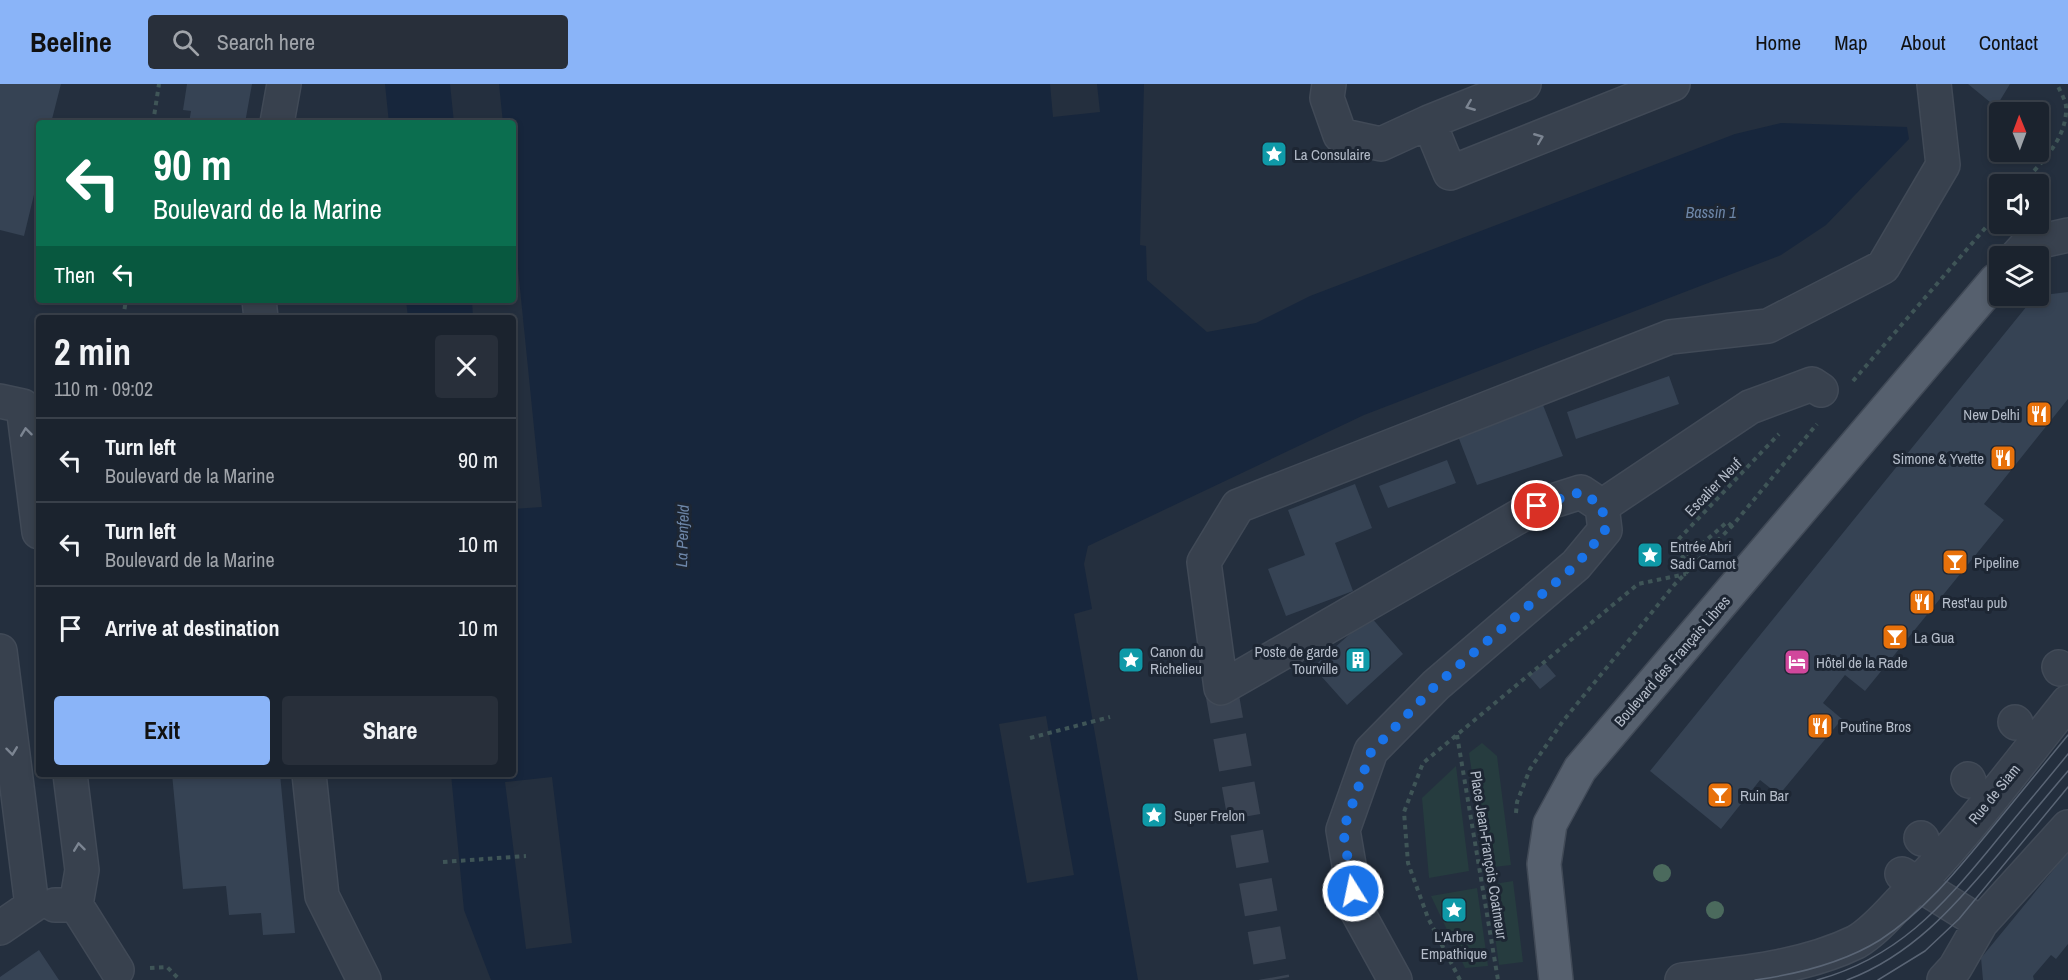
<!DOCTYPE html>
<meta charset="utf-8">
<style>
body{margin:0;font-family:"Archivo Narrow",sans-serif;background:#282f3a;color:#f1f3f6;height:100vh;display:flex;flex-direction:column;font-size:22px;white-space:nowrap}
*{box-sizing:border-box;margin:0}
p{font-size:20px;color:#a0a4aa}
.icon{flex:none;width:33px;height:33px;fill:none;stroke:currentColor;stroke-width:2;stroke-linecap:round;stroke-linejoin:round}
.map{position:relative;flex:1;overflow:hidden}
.drawer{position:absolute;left:36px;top:231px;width:480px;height:462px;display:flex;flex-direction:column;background:#1b232e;border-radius:6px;box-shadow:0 3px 9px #0003,0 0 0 2px #39404a}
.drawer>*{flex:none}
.hud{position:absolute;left:36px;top:36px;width:480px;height:183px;border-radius:6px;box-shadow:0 3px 9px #0003,0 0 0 2px #39404a;background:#0b6e4f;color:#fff;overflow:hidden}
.needle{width:39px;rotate:359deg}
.buttons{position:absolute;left:1989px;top:18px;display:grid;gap:12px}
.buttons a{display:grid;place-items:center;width:60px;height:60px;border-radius:6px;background:#1b232e;box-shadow:0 3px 9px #0003,0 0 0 2px #39404a;font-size:30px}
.pin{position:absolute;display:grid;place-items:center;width:51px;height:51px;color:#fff;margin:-26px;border:3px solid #fff;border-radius:50%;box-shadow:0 2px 6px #0007}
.me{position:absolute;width:66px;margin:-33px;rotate:350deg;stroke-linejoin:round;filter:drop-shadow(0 0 4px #0008)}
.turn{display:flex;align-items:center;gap:21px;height:126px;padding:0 18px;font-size:27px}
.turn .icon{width:78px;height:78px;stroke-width:2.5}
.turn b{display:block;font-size:42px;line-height:51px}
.then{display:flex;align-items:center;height:57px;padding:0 18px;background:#0003;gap:12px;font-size:22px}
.round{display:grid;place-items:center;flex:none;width:63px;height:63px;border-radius:6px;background:#282f3a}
.summary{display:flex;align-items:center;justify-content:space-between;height:102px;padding:0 18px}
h1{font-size:36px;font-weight:700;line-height:45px}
.button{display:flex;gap:12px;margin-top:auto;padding:12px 18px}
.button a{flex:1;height:69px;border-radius:6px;background:#8ab4f8;color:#111;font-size:24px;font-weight:700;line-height:69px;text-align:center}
.button a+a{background:#282f3a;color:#f1f3f6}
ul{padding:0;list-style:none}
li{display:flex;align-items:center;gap:18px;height:84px;padding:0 18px;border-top:2px solid #39404a}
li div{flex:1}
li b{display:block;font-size:22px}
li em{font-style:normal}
header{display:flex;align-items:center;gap:36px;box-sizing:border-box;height:84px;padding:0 30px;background:#8ab4f8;color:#111}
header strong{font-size:28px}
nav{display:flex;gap:33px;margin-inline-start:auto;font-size:21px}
.search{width:420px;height:54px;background:#282f3a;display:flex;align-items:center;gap:15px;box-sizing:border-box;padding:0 21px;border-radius:6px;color:#a0a4aa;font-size:22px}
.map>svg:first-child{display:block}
.green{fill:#263c3f}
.water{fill:#17263c}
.pier{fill:#242f3e}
.building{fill:#364354}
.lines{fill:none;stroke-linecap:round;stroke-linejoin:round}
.minor-tunnel{stroke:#3a4453;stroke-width:33;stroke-dasharray:33 16;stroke-linecap:butt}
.minor-casing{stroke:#414a57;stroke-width:36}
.major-casing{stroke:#414a57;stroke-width:36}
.path{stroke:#3f5557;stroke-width:4;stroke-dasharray:4.5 4.5;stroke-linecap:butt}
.minor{stroke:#38414e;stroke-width:33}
.major{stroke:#56606e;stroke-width:33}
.tram{stroke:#5a6575;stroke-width:1.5}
.tree{fill:#4b6a5d}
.oneway{stroke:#7c8592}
.route{stroke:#1a73e8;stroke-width:10;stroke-dasharray:0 18}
.labels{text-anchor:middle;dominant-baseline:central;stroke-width:6;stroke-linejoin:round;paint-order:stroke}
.poi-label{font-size:15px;fill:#b4bcc9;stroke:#1d2633;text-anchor:start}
.street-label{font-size:15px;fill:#b4bcc9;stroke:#1d2633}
.water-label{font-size:16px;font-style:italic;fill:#6d86a8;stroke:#1d2633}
</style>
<header>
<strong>Beeline</strong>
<div class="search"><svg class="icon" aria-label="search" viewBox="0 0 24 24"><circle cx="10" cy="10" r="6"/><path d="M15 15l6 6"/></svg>Search here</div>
<nav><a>Home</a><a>Map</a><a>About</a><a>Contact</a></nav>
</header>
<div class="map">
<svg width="2068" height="896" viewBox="0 0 2068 896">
<rect width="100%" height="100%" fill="#242f3e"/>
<path class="green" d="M 1482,659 L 1497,672 L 1511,781 L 1486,784 L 1469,669 Z
M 1456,682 L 1469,787 L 1429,794 L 1422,714 Z
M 1513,797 L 1523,878 L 1499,881 L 1488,801 Z
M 1477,804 L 1488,882 L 1465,884 L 1431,812 Z"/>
<path class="water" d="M 385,0 L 1144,0 L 1140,161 L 1146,162 L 1147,196 L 1207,248 L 1256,239 L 1310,212 L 1735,50 L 1781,39 L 1907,43 L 1909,55 L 1826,141 L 1781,171 L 1364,331 L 1088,462 L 1084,480 L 1092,525 L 1074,530 L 1138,896 L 491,896 L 464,826 L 451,690 L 513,690 L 513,234 L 408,234 L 406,216 L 513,216 L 513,39 L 389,39 Z"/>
<path class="pier" d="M 450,0 L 499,0 L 503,39 L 454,39 Z
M 1050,0 L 1097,0 L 1100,28 L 1053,33 Z
M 513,135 L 542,423 L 513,425 L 513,234 L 473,234 L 472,216 L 513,216 Z
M 1046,632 L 1074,791 L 1027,799 L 999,640 Z
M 552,693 L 572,859 L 526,865 L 505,698 Z"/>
<path class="building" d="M 0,0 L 61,0 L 51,39 L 39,39 L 39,90 L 24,152 L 0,146 Z
M 187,0 L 252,0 L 245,39 L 189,39 L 191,27 L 183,26 Z
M 1968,0 L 2010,0 L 1996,23 Z
M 2068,208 L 2068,315 L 1984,420 L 2004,436 L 1865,607 L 1845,591 L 1823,619 L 1842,635 L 1779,711 L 1760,696 L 1721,745 L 1650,687 L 2035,212 Z
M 1669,292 L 1679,320 L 1576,355 L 1567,328 Z
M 1541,316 L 1563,372 L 1477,401 L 1456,347 Z
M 1447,376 L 1456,399 L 1388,424 L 1379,402 Z
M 1355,400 L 1372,444 L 1335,459 L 1353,507 L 1286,532 L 1268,485 L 1305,471 L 1288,426 Z
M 1370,532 L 1403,570 L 1347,621 L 1313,583 Z
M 1545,579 L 1556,592 L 1540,605 L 1529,592 Z
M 172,690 L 280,690 L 295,849 L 263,851 L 261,829 L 229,831 L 226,802 L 183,805 Z
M 2068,768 L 2068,860 L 2056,875 L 2051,871 L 2033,892 L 2034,896 L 1983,896 L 1981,874 Z
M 39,866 L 59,896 L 0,896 L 0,893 Z"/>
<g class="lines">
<path class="minor-tunnel" d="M 1221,604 L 1273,896"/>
<g class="minor-casing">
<path id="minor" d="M 1329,0 L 1327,14 L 1340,51 L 1381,60 L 1429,38
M 1524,0 L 1429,38 L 1450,89 L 1673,0
M 277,39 L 284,0
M 2017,172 L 2028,160 L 2068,151
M 259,216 L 261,234
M 0,317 L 23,322 L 39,448
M 1602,422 L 1750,323 L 1812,300 L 1821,306
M 0,567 L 32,822
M 2059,583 L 2060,585
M 2015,638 L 2016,639
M 70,690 L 82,786 L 76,821
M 309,690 L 322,812 L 364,896
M 1968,695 L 1969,697
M 1921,754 L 1922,755
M 1902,790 L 1981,839 L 2068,743
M 55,821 L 76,821 L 117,886
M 0,844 L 32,822
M 1395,896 L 1357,827 L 1343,746 L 1371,667 L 1436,601 L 1576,481 L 1605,446 L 1602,422 L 1581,408 L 1537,422 L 1221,604 L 1204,478 L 1238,422 L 1670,253 L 1768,242 L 1883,183 L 1943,81 L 1934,0
M 1682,896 C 1740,889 1803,884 1856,858 C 1872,849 1888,831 1900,818 C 1961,758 2014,685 2068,618
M 1944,896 L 1955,884 L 1981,839"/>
</g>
<g class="major-casing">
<path id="major" d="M 1556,896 L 1544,780 L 1550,740 L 1580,685 L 1996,196"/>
</g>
<path class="path" d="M 153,39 L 159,0
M 2022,100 C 2041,79 2068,54 2066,22 C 2065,15 2060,7 2057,0
M 123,234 L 126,216
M 1853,297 L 2000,127
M 1732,442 L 1727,438 L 1685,475 L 1672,462 L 1779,350
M 1457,651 L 1498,896
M 1030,654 L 1110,633
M 1516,729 L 1517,718 L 1530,685 L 1563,637 L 1675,500 L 1732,442 L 1817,340
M 443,778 L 526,772
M 150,884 L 167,883 L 180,896
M 1460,896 L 1428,834 L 1408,779 L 1404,728 L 1423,679 L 1638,500 L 1686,490"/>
<use href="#minor" class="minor"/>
<use href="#major" class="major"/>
<path class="tram" d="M 1755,896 C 1798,890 1843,879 1880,856 C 1923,828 1955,789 1987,750 C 2014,717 2041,684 2068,651
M 1817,896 C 1897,874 1941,824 1992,762 C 2017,731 2043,701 2068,670
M 1847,896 C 1911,872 1954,823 1997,772 C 2021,743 2044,715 2068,687
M 1878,896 L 1925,867 L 1959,835 L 2068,703"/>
</g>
<g class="tree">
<circle cx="1662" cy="789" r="9"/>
<circle cx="1715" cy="826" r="9"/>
</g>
<defs><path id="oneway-chevron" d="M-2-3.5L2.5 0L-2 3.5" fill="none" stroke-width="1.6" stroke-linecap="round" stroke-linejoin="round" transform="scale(1.5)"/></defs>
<g class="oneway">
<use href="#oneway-chevron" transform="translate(1470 22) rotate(158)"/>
<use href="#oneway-chevron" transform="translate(1539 54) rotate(-22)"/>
<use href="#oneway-chevron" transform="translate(26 348) rotate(-97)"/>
<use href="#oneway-chevron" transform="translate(12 667) rotate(83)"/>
<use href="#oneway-chevron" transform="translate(79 763) rotate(-97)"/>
</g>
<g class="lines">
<path class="route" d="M 1353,807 L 1343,746 L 1371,668 L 1436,601 L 1576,481 L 1605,447 L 1602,422 L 1581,408 L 1537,422"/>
</g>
<defs>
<g id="sight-square" transform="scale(1.35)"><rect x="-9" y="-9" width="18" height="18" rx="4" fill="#0f9aa8" stroke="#1d2633"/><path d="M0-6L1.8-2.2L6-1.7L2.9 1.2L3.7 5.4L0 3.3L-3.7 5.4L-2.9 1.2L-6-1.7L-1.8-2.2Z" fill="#fff"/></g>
<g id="restaurant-square" transform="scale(1.35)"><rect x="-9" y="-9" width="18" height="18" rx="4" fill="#e8710a" stroke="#1d2633"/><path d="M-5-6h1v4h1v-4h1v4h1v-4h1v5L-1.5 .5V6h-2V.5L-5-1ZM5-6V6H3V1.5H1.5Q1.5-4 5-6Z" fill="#fff"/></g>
<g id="bar-square" transform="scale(1.35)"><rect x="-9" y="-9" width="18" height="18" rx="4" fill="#e8710a" stroke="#1d2633"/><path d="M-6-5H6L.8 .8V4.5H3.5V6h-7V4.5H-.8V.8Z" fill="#fff"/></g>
<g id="building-square" transform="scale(1.35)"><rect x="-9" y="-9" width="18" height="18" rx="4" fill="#0f9aa8" stroke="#1d2633"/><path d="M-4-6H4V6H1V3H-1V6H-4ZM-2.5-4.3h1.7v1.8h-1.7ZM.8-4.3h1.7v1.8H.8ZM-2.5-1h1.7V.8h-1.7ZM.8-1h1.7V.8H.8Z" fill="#fff"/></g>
<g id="hotel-square" transform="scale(1.35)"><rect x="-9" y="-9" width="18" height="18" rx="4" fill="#d1479c" stroke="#1d2633"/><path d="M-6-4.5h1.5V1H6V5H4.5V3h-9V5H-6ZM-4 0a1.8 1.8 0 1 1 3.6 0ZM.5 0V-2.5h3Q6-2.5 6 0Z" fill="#fff"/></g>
</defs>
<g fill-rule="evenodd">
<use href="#sight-square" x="1274" y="70"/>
<use href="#restaurant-square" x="2039" y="330"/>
<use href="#restaurant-square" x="2003" y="374"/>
<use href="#sight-square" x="1650" y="471"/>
<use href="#bar-square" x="1955" y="478"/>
<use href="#restaurant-square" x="1922" y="518"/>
<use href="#bar-square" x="1895" y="553"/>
<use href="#sight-square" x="1131" y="576"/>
<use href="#building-square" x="1358" y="576"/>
<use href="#hotel-square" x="1797" y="578"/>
<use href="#restaurant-square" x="1820" y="642"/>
<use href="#bar-square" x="1720" y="711"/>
<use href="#sight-square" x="1154" y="731"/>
<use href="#sight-square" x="1454" y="826"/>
</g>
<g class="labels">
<g class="poi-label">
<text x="1294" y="70">La Consulaire</text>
<text x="2020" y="330" text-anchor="end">New Delhi</text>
<text x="1984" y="374" text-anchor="end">Simone &amp; Yvette</text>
<text x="1670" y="462">Entrée Abri<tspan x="1670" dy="17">Sadi Carnot</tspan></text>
<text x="1974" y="478">Pipeline</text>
<text x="1942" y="518">Rest'au pub</text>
<text x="1914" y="553">La Gua</text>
<text x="1150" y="567">Canon du<tspan x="1150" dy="17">Richelieu</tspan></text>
<text x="1338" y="567" text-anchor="end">Poste de garde<tspan x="1338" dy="17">Tourville</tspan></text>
<text x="1816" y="578">Hôtel de la Rade</text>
<text x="1840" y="642">Poutine Bros</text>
<text x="1740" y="711">Ruin Bar</text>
<text x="1174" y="731">Super Frelon</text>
<text x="1454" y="852" text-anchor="middle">L'Arbre<tspan x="1454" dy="17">Empathique</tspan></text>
</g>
<g class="street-label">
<text transform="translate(1713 403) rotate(-46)">Escalier Neuf</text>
<text transform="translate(1672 577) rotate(-49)">Boulevard des Français Libres</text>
<text transform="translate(1994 710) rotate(-51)">Rue de Siam</text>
<text transform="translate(1489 771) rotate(81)">Place Jean-François Coatmeur</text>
</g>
<g class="water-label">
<text x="1711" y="128">Bassin 1</text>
<text transform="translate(682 452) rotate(-88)">La Penfeld</text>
</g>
</g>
</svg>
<div class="buttons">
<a><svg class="needle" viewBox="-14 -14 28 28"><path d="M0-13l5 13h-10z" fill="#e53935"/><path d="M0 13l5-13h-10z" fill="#a0a4aa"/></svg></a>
<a><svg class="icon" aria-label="sound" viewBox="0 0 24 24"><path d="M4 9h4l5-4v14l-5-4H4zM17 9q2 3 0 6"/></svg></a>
<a><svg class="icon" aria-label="layers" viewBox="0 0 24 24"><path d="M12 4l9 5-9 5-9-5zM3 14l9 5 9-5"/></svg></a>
</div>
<div class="pin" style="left:1537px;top:422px;background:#d93025"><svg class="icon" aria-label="arrive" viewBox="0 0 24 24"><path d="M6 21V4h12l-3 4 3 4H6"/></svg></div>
<svg class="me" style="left:1353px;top:807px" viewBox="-20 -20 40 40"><circle r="17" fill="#1a73e8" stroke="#fff" stroke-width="3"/><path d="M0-11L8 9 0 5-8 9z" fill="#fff"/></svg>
<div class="hud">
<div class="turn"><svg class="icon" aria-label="left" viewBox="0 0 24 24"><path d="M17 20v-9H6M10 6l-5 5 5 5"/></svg><div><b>90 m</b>Boulevard de la Marine</div></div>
<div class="then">Then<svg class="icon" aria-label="left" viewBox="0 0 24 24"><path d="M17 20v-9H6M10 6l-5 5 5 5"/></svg></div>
</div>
<section class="drawer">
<div class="summary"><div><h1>2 min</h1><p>110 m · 09:02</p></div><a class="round"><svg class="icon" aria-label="close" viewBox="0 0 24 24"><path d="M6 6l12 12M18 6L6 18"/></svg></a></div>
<ul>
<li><svg class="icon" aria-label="left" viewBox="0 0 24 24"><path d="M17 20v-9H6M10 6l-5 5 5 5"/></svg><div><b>Turn left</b><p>Boulevard de la Marine</p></div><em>90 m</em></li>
<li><svg class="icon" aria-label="left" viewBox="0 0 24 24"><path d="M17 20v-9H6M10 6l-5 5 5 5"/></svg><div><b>Turn left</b><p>Boulevard de la Marine</p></div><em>10 m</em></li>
<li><svg class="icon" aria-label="arrive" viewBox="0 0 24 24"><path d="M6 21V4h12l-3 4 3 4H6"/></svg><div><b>Arrive at destination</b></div><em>10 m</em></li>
</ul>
<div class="button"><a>Exit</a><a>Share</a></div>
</section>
</div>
